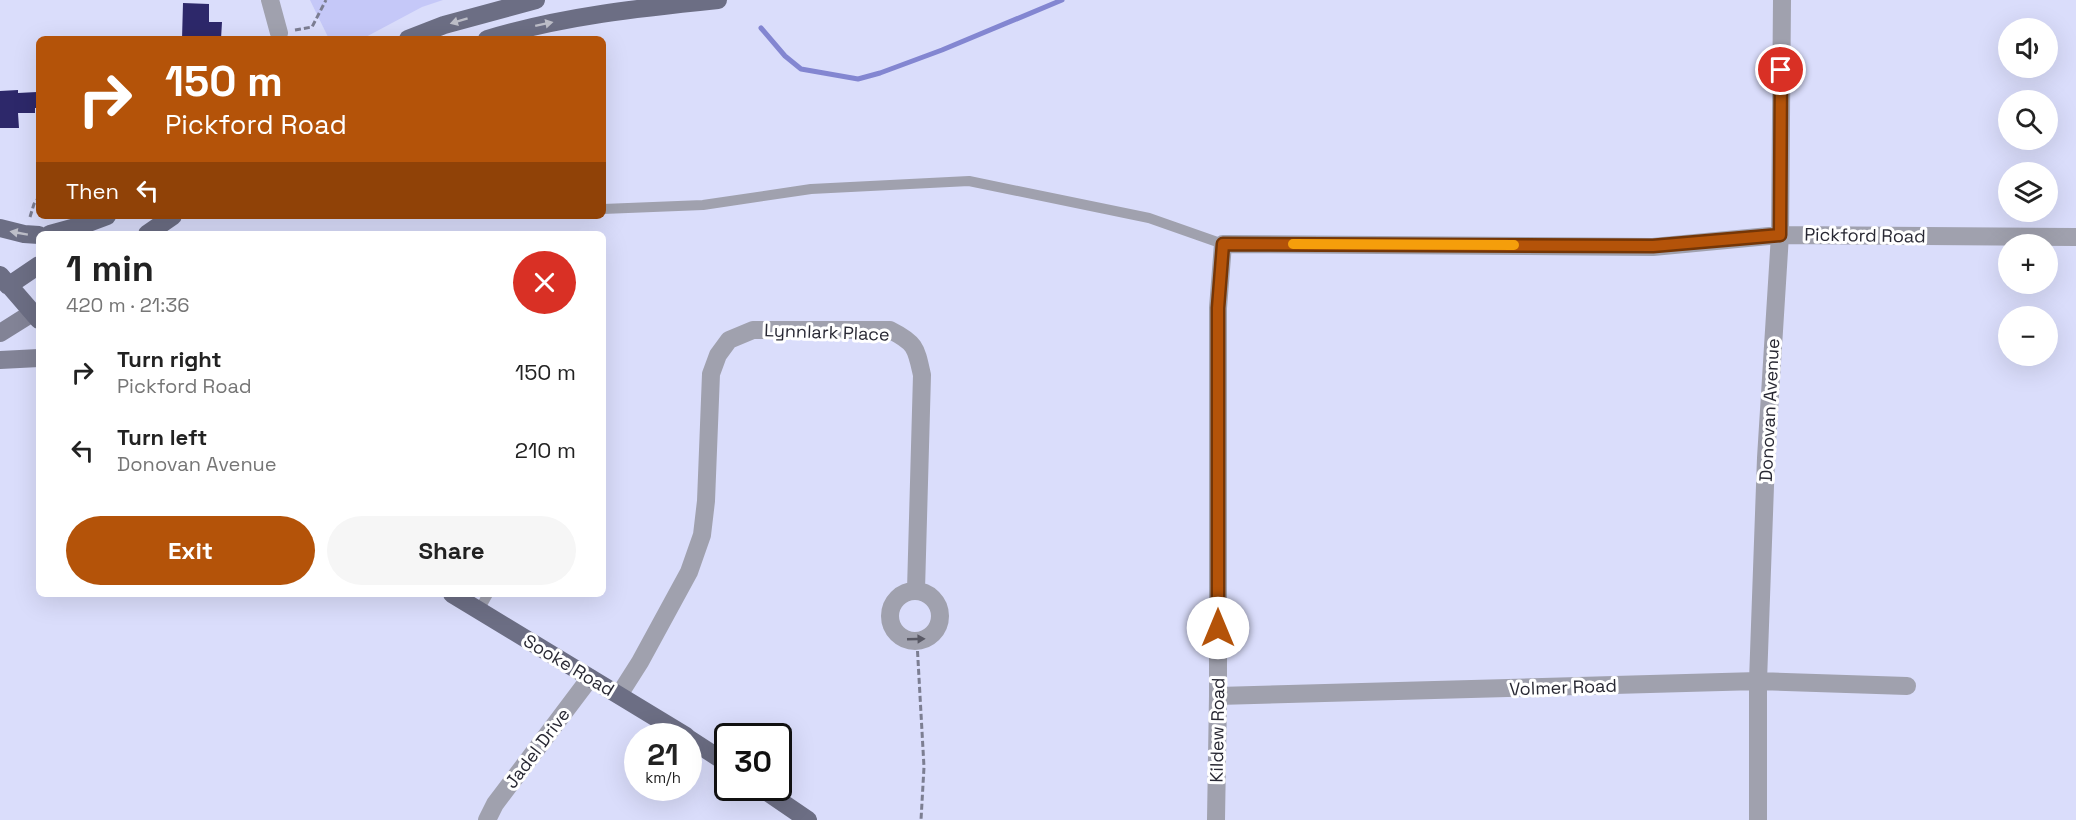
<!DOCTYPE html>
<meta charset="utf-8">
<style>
body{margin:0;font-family:"Space Grotesk",sans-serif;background:#f6f6f6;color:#222;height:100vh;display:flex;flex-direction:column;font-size:22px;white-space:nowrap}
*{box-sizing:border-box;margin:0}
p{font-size:20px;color:#767676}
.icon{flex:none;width:33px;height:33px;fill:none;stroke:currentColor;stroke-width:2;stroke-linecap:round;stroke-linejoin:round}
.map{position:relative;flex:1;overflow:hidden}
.sheet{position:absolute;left:36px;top:231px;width:570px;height:366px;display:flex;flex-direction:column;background:#fff;border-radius:9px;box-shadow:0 6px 24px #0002}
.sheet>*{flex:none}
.banner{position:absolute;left:36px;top:36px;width:570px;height:183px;border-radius:9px;box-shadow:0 6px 24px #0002;background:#b45309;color:#fff;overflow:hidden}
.fabs{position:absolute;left:1998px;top:18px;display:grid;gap:12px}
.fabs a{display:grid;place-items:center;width:60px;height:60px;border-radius:50%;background:#fff;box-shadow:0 6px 24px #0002;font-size:30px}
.speed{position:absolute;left:624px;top:723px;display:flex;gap:12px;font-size:30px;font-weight:700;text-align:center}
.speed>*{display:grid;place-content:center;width:78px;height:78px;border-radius:50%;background:#fff;box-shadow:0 6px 24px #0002;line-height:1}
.speed small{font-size:15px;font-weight:400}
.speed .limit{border:3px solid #111;border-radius:9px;background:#fff;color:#111}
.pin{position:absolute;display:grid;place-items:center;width:51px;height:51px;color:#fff;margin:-26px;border:3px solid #fff;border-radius:50%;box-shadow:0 2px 6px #0007}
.me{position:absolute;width:66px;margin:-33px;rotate:0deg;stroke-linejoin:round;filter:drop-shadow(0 0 4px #0008)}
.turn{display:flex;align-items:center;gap:21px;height:126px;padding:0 30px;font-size:27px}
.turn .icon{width:78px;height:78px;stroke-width:2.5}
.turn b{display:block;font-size:42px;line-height:51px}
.then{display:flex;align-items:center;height:57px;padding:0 30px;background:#0003;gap:12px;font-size:22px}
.round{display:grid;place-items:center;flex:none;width:63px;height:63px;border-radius:32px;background:#f6f6f6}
.overview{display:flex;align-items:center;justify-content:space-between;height:102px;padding:0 30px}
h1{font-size:36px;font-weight:800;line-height:45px}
.primary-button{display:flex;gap:12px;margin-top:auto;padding:12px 30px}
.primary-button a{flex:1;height:69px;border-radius:36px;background:#b45309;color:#fff;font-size:24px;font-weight:800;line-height:69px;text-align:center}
.primary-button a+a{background:#f6f6f6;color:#222}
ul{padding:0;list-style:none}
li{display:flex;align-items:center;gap:18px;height:78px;padding:0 30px}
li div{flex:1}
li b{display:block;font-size:22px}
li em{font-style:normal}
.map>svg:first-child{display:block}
.green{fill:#c5c8f8}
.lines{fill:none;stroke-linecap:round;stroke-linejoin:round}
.stream{stroke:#8386d1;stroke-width:5}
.building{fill:#2d286a}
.path{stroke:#7c7e92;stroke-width:3;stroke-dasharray:6 3;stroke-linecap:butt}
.service{stroke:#a0a1ae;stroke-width:10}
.minor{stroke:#a0a1ae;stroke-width:18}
.secondary{stroke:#828396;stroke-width:18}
.primary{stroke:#6c6e84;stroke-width:18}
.oneway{fill:#bdbec8}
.oneway2{fill:#585864}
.route-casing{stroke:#753606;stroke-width:15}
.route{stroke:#b45309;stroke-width:10}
.slow{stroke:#f59e0b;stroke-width:10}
.labels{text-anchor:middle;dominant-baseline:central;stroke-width:6;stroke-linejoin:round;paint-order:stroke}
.street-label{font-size:18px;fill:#282833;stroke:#fff}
</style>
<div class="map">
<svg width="2076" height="820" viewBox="0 0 2076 820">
<rect width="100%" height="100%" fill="#daddfb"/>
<path class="green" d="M 310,0 L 443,0 L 422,7 L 362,39 L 329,39 Z"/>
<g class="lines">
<path class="stream" d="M 761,28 L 785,56 L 801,69 L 858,79 L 880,73 L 942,50 L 1062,0"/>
</g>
<path class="building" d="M 183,3 L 209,4 L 209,22 L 222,22 L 221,39 L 182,39 Z
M 18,90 L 18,93 L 37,92 L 37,108 L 35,108 L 35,113 L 18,113 L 19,128 L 0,128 L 0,91 Z"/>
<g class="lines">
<path class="path" d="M 295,30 L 312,27 L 326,0
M 30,217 L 34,204 L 39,197
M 917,642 L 924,767 L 921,820"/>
<path class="service" d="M 603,209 L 703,205 L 811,189 L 969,181 L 1149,218 L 1223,244
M 479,610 L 488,594"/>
<path class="minor" d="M 270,0 L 279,33
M890 616a25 25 0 1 1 50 0a25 25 0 1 1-50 0Z
M 619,695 L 640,662 L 689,572 L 702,535 L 706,501 L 711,374 L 718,355 L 729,340 L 753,330 L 890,330 C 916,343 916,348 922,375 L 916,590
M 1218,696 L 1758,681 L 1907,686
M 487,820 L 495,804 L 590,678
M 1216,820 L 1218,696 L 1218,308 L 1223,244 L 1653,247 L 1780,235 L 2076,237
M 1758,820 L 1758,681 L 1766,458 L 1780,235 L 1782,0"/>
<path class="secondary" d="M 0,333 L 32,313
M 0,360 L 39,358"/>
<path class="primary" d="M 408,39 L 444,25 L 536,0
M 487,39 C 563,16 640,8 718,0
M 0,228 L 24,234 L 39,235
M 50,234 L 83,225 L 107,216
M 147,234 L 173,216
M 0,275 L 39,320
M 8,286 L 39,265
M 452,594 L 686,736
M 688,738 L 728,764
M 761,788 L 808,820"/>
</g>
<defs><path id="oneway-solid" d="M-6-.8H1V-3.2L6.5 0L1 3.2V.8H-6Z" transform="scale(1.5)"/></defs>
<g class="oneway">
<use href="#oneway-solid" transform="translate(459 21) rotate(163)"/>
<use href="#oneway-solid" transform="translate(544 24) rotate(-12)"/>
<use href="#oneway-solid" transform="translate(19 233) rotate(-170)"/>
</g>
<use class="oneway2" href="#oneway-solid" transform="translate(916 639) rotate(-2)"/>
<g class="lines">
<g class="route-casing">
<path id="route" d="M 1218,628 L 1218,308 L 1223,244 L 1653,246 L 1780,235 L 1781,70"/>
</g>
<use href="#route" class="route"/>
<path class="slow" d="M 1293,244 L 1514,245"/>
</g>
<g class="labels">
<g class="street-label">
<text transform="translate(1865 235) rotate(1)">Pickford Road</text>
<text transform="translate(827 332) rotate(2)">Lynnlark Place</text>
<text transform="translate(1769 410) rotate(-87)">Donovan Avenue</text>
<text transform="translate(569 665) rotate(31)">Sooke Road</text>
<text transform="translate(1563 687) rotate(-2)">Volmer Road</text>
<text transform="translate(1217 730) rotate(-89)">Kildew Road</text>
<text transform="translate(537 748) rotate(-53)">Jadel Drive</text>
</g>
</g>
</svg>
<div class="fabs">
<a><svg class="icon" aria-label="sound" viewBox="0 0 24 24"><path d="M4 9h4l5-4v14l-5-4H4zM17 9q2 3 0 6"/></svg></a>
<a><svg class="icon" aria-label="search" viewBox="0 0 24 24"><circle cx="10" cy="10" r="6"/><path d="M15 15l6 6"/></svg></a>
<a><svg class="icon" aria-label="layers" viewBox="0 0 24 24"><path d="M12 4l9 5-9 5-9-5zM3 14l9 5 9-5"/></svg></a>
<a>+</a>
<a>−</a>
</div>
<div class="speed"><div>21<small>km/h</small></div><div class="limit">30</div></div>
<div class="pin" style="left:1781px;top:70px;background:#d93025"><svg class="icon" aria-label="arrive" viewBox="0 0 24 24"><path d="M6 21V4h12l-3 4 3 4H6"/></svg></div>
<svg class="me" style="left:1218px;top:628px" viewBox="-20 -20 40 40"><circle r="19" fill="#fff"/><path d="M0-13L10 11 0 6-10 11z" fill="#b45309"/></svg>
<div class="banner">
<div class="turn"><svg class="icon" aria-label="right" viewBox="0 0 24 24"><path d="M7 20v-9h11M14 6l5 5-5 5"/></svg><div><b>150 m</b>Pickford Road</div></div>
<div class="then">Then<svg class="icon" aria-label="left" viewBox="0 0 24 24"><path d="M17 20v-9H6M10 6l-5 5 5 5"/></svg></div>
</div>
<section class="sheet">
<div class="overview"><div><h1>1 min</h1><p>420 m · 21:36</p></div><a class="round" style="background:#d93025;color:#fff"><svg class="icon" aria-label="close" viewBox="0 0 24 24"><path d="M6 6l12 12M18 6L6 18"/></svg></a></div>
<ul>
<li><svg class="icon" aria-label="right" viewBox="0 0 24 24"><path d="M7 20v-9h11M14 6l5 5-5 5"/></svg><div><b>Turn right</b><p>Pickford Road</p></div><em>150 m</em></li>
<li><svg class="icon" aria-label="left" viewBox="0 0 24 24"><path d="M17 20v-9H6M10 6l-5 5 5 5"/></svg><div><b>Turn left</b><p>Donovan Avenue</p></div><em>210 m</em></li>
</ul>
<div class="primary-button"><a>Exit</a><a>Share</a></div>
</section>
</div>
